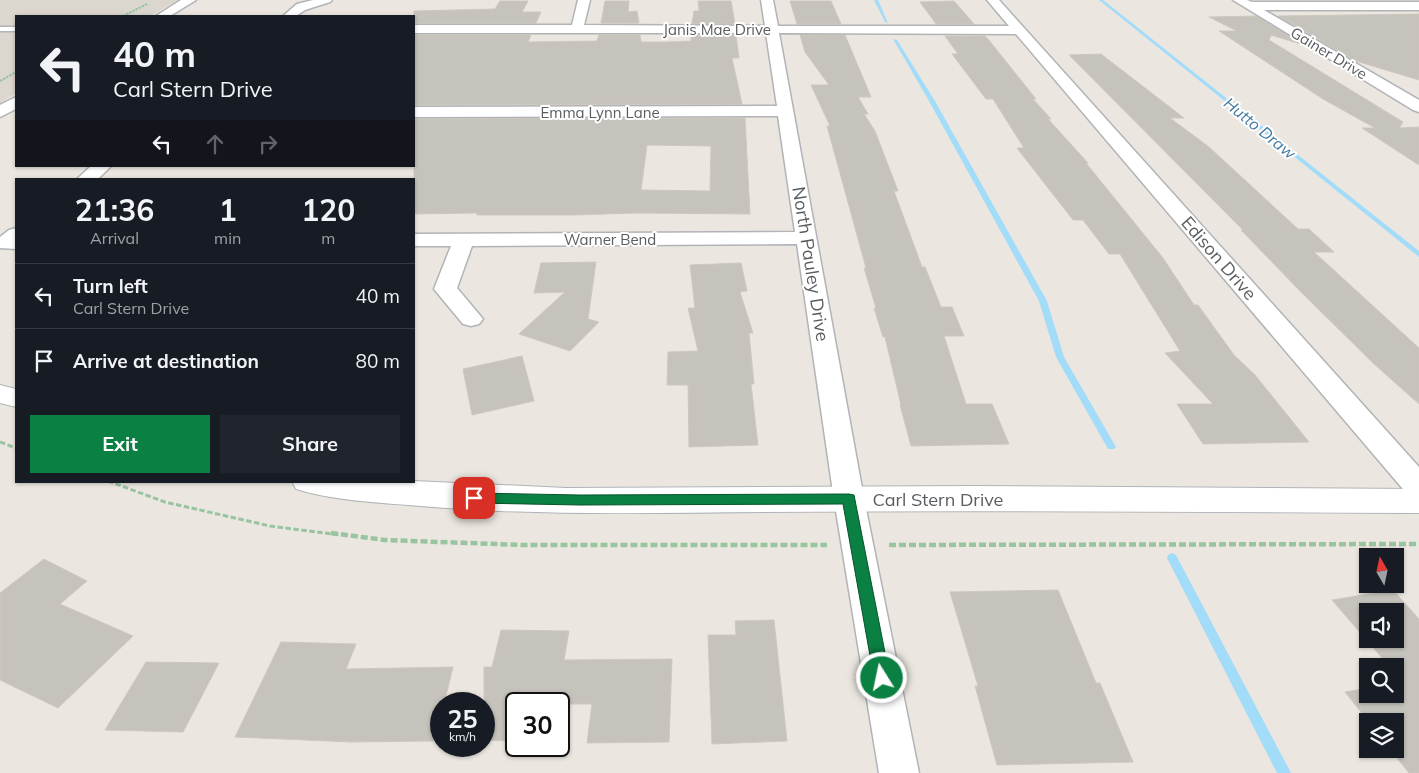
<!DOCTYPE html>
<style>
body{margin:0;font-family:Mulish,sans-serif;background:#20242c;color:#f1f3f6;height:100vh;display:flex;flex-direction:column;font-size:19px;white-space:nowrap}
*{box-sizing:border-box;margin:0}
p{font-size:16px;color:#9ea1a6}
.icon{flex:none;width:28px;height:28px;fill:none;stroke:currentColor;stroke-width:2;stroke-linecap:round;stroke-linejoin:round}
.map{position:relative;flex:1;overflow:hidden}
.drawer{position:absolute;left:15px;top:178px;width:400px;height:305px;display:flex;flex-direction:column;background:#171b24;border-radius:0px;box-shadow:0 1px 4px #0004}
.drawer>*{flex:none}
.top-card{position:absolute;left:15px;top:15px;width:400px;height:152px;border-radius:0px;box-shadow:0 1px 4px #0004;background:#171b24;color:#f1f3f6;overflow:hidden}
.needle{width:32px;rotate:351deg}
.fabs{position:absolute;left:1359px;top:548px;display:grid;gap:10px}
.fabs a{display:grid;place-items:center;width:45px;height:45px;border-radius:0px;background:#171b24;box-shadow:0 1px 4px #0004;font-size:25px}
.speed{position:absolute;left:430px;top:692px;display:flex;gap:10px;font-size:25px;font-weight:700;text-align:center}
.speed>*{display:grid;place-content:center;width:65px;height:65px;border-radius:50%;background:#171b24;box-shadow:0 1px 4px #0004;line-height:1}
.speed small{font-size:12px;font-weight:400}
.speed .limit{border:2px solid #111;border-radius:8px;background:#fff;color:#111}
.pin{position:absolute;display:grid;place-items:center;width:42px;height:42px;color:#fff;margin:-21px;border-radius:10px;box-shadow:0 2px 8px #0006}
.me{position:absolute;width:55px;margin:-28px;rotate:350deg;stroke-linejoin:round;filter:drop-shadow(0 0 4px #0008)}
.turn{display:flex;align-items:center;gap:18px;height:105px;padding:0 15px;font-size:22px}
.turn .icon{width:65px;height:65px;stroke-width:2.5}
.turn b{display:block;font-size:35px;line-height:42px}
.lanes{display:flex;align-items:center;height:48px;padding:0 15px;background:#0003;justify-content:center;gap:25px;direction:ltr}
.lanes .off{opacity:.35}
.eta{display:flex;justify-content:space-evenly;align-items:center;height:85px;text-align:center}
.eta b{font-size:30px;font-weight:700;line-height:35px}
.primary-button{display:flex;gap:10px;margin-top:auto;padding:10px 15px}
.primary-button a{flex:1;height:58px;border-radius:0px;background:#0b8043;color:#fff;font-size:20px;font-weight:700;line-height:58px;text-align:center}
.primary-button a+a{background:#20242c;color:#f1f3f6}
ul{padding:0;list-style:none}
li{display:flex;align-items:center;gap:15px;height:65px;padding:0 15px;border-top:1px solid #363941}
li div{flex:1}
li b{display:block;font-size:19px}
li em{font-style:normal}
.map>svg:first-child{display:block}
.education{fill:#dbd6ce}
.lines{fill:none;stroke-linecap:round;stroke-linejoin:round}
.stream{fill:#a2dcf9;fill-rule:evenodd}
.building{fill:#c6c2bc;stroke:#cfc8bf;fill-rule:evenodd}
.lane-casing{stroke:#b1b3b7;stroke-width:3}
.street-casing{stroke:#b1b3b7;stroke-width:3}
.secondary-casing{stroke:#b0b4b7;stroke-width:2}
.path-far2{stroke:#98c4a0;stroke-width:2;stroke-dasharray:2.5 1;stroke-linecap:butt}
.path-far1{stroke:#98c4a0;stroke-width:3;stroke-dasharray:5.5 2.5;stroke-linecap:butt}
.path{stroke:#98c4a0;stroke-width:4.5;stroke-dasharray:7 3;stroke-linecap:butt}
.lane{fill:#fff;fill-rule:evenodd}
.street{fill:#fff;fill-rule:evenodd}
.secondary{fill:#fff;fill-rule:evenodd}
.route{fill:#0b8043;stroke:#07532c}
.labels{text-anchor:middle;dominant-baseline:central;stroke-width:4;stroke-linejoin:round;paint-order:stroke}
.far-street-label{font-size:15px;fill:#595d60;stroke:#fff}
.far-water-label{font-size:16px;font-style:italic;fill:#3f78a1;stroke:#fff}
.street-label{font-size:18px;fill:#595d60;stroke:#fff}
</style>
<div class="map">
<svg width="1419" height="773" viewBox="0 0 1419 773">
<rect width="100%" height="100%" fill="#ebe7e0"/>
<path class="education" d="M 0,0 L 178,0 L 150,16 L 16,16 L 16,93 L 0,103 Z"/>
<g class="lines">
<path class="stream" d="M 874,0 L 878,0 L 888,23 L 885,22 Z
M 1099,0 L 1103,0 L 1419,251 L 1419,257 Z
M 893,39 L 897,40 L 935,101 L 1047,301 L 1064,357 L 1116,447 L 1114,449 L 1108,449 L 1056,357 L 1039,301 L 929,101 Z
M 1172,553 L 1176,555 L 1291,773 L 1277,773 L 1167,558 L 1168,555 Z"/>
</g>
<path class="building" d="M 500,1 L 528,1 L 522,12 L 541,12 L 536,23 L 414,23 L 414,11 L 495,9 Z
M 605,1 L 629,1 L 628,12 L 637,11 L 639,23 L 601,23 Z
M 698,1 L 731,1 L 735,24 L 692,24 L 694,11 L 699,11 Z
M 790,1 L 831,1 L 841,24 L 797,24 Z
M 954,1 L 974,24 L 936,24 L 920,2 Z
M 1419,14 L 1419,80 L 1356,61 L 1278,16 Z
M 1256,16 L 1304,45 L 1271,35 L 1269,40 L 1403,122 L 1399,128 L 1419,127 L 1419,165 L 1362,128 L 1375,128 L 1323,99 L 1219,31 L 1237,31 L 1209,17 Z
M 414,35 L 531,35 L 528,42 L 597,41 L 599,35 L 640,35 L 641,42 L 668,42 L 691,41 L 691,35 L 736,35 L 739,58 L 732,58 L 742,104 L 414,105 Z
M 800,35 L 845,35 L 871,97 L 858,97 L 868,114 L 864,114 L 875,131 L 898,191 L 894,191 L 922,267 L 925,267 L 941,307 L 952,307 L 964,336 L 944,336 L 966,404 L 992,404 L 1009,444 L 911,446 L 900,405 L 901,405 L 885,337 L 883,337 L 874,308 L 876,308 L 864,268 L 866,268 L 827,126 L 830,126 L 811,85 L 829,85 L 805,52 Z
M 945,36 L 985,36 L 988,39 L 1036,99 L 1033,99 L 1051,119 L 1048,119 L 1088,163 L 1086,163 L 1163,258 L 1194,305 L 1198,305 L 1234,355 L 1255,375 L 1309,442 L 1203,444 L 1177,404 L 1213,404 L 1165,353 L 1180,351 L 1120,254 L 1109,254 L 1083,220 L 1073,220 L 1017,148 L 1024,148 L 993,99 L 986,99 L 952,54 L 958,54 Z
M 1101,54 L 1184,118 L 1170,118 L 1209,147 L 1298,229 L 1309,229 L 1334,252 L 1314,252 L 1419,348 L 1419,404 L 1374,364 L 1300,291 L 1241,230 L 1243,230 L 1069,55 Z
M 745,118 L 750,214 L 637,213 L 575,215 L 477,215 L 477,213 L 414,214 L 414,119 ZM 647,145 L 711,146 L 710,191 L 641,190 Z
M 596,262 L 588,319 L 599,322 L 570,351 L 519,334 L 565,292 L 534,293 L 541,263 Z
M 741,263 L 747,291 L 740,292 L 753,333 L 749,333 L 754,384 L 751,384 L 758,445 L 689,447 L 688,385 L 667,385 L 668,352 L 698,351 L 688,308 L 695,308 L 690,265 Z
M 522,356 L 534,401 L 472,415 L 463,369 Z
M 44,559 L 87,581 L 60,604 L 133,636 L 58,708 L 0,680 L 0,593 Z
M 1058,590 L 1096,683 L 1100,683 L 1133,762 L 997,765 L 975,686 L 978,686 L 950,592 Z
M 1393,590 L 1419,619 L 1419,773 L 1409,773 L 1390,749 L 1395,749 L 1395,721 L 1368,721 L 1345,692 L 1368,688 L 1368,694 L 1395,694 L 1395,684 L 1403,682 L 1395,673 L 1395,666 L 1389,666 L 1332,600 ZM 1368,611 L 1395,611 L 1395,639 L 1368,639 Z
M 774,620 L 787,741 L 712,744 L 708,635 L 736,635 L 735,621 Z
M 501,630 L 569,631 L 564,660 L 672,659 L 669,742 L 587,743 L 592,704 L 516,704 L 516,741 L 484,740 L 484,667 L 492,667 Z
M 281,642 L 356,644 L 346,669 L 453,667 L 444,704 L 441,704 L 441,714 L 434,741 L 351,742 L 235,737 Z
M 146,662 L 219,663 L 183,732 L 105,730 Z"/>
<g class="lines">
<g class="lane-casing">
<path id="lane" d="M 0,27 L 16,27 L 16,31 L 0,31 Z"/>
</g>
<g class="street-casing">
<path id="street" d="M 181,0 L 196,0 L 170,16 L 156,16 Z
M 313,0 L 332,0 L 330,2 L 305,10 L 296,16 L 283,16 L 297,4 Z
M 578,0 L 590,0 L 584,25 L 765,26 L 761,0 L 773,0 L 778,26 L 1009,26 L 987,0 L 999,0 L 1419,467 L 1419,498 L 1408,495 L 1016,34 L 779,33 L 864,499 L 919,773 L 879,773 L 834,499 L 797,244 L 472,246 L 457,288 L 483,319 L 479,324 L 471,326 L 463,324 L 434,289 L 451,246 L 414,246 L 414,234 L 795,232 L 778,116 L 414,117 L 414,107 L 777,106 L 766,33 L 414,33 L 414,25 L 572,25 Z
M 1233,0 L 1247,0 L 1252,2 L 1419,2 L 1419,10 L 1264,10 L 1419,100 L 1419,112 L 1413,110 Z
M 16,97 L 16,109 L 0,117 L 0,105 Z
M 91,166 L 111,166 L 98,179 L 77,179 Z
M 16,228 L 16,249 L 0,248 L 0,237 L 9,230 Z"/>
</g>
<g class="secondary-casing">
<path id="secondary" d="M 0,385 L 16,389 L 16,407 L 0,403 Z
M 292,481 L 414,481 L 566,488 L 974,486 L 1419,489 L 1419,513 C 1200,512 982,510 763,512 C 645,513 526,516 408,505 C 371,502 331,500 296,489 Z"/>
</g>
<path class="path-far2" d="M 123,16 L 147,4
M 0,81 L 16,72"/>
<path class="path-far1" d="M 0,442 L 16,448
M 108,481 L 165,502 L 270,526 L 341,535"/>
<path class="path" d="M 331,533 L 385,540 L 523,545 L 827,545
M 889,545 L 1419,544"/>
<use href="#lane" class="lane"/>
<use href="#street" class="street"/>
<use href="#secondary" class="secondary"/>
</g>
<path class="route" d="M 474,493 L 580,495 L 849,494 L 854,495 L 890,678 L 888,683 L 882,686 L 876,683 L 874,678 L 843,504 L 580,505 L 474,503 L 469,501 L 467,498 L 469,494 Z"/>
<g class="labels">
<g class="far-street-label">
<text x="717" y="29">Janis Mae Drive</text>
<text transform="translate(1329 53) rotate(31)">Gainer Drive</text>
<text x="600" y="112">Emma Lynn Lane</text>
<text x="610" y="239">Warner Bend</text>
</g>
<g class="far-water-label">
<text transform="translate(1260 128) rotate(39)">Hutto Draw</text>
</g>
<g class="street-label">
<text transform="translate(1219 258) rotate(49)">Edison Drive</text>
<text transform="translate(811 264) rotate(81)">North Pauley Drive</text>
<text x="938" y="499">Carl Stern Drive</text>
</g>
</g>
</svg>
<div class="fabs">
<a><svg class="needle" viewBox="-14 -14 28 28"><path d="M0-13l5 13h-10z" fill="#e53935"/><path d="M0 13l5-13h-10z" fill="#9ea1a6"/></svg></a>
<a><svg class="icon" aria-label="sound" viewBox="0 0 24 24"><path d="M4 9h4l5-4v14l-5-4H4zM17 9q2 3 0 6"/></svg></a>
<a><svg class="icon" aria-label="search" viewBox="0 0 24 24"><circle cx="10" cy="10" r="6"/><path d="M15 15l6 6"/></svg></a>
<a><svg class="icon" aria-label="layers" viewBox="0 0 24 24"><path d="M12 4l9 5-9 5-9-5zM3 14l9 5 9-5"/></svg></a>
</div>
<div class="speed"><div>25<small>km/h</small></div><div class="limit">30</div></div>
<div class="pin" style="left:474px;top:498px;background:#d93025"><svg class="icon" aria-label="arrive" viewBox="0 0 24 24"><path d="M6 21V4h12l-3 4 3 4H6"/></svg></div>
<svg class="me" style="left:882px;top:678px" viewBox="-20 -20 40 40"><circle r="17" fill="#0b8043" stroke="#fff" stroke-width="3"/><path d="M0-11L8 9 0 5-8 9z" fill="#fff"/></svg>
<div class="top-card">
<div class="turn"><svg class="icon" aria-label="left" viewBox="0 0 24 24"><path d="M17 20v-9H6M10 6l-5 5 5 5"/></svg><div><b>40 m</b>Carl Stern Drive</div></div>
<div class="lanes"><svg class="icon" aria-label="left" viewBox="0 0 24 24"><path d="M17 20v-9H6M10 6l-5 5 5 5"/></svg><svg class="icon off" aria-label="ahead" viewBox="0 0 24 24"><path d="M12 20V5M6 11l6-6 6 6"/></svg><svg class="icon off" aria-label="right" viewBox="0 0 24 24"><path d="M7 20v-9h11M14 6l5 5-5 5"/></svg></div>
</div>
<section class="drawer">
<div class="eta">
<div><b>21:36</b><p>Arrival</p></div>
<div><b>1</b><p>min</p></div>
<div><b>120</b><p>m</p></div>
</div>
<ul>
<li><svg class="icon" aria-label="left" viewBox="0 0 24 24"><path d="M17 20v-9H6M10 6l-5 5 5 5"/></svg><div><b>Turn left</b><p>Carl Stern Drive</p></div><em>40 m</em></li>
<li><svg class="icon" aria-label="arrive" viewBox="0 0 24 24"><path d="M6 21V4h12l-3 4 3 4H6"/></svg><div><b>Arrive at destination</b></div><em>80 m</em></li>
</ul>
<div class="primary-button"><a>Exit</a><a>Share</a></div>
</section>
</div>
